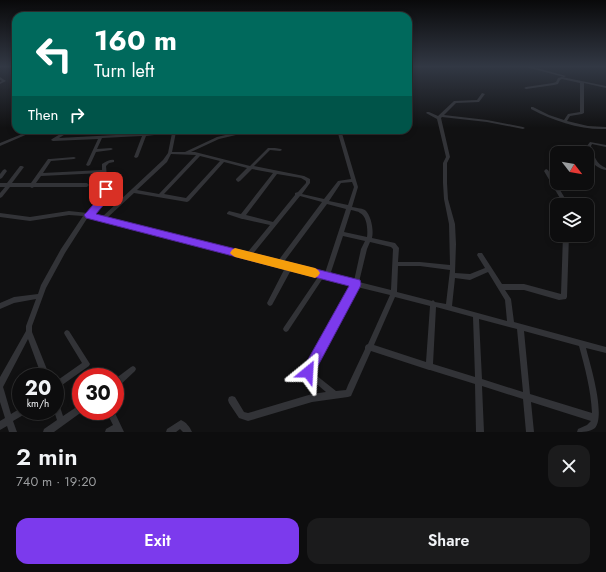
<!DOCTYPE html>
<meta charset="utf-8">
<style>
body{margin:0;font-family:Jost,sans-serif;background:#1b1b1c;color:#f1f3f6;height:100vh;display:flex;flex-direction:column;font-size:15px;white-space:nowrap}
*{box-sizing:border-box;margin:0}
p{font-size:13px;color:#9a9c9e}
.icon{flex:none;width:22px;height:22px;fill:none;stroke:currentColor;stroke-width:2;stroke-linecap:round;stroke-linejoin:round}
.map{position:relative;height:432px;overflow:hidden}
.panel{display:flex;flex-direction:column;background:#0d0d0e;flex:1}
.panel>*{flex:none}
.banner{position:absolute;left:12px;top:12px;width:400px;height:122px;border-radius:12px;box-shadow:0 2px 6px #0003,0 0 0 1px #2d2d2e;background:#00695c;color:#fff;overflow:hidden}
.needle{width:26px;rotate:121deg}
.tools{position:absolute;left:550px;top:146px;display:grid;gap:8px}
.tools a{display:grid;place-items:center;width:44px;height:44px;border-radius:8px;background:#0d0d0e;box-shadow:0 2px 6px #0003,0 0 0 1px #2d2d2e;font-size:20px}
.speed{position:absolute;left:12px;top:368px;display:flex;gap:8px;font-size:20px;font-weight:700;text-align:center}
.speed>*{display:grid;place-content:center;width:52px;height:52px;border-radius:50%;background:#0d0d0e;box-shadow:0 2px 6px #0003,0 0 0 1px #2d2d2e;line-height:1}
.speed small{font-size:10px;font-weight:400}
.speed .limit{border:6px solid #d22;background:#fff;color:#111}
.pin{position:absolute;display:grid;place-items:center;width:34px;height:34px;color:#fff;margin:-17px;border-radius:8px;box-shadow:0 2px 6px #0006}
.me{position:absolute;width:44px;margin:-22px;rotate:27deg;stroke-linejoin:round;filter:drop-shadow(0 0 3px #0008)}
.turn{display:flex;align-items:center;gap:14px;height:84px;padding:0 16px;font-size:18px}
.turn .icon{width:52px;height:52px;stroke-width:2.5}
.turn b{display:block;font-size:28px;line-height:34px}
.then{display:flex;align-items:center;height:38px;padding:0 16px;background:#0003;gap:8px;font-size:15px}
.round{display:grid;place-items:center;flex:none;width:42px;height:42px;border-radius:12px;background:#1b1b1c}
.headline{display:flex;align-items:center;justify-content:space-between;height:68px;padding:0 16px}
h1{font-size:24px;font-weight:600;line-height:30px}
.button{display:flex;gap:8px;margin-top:auto;padding:8px 16px}
.button a{flex:1;height:46px;border-radius:12px;background:#7c3aed;color:#fff;font-size:16px;font-weight:600;line-height:46px;text-align:center}
.button a+a{background:#1b1b1c;color:#f1f3f6}
.map>svg:first-child{display:block}
.lines{fill:none;stroke-linecap:round;stroke-linejoin:round}
.minor{fill:#323337;fill-rule:evenodd}
.route{fill:#7c3aed;stroke:#51269a}
.slow{fill:#f59e0b}
</style>
<div class="map">
<svg width="606" height="432" viewBox="0 0 606 432">
<rect width="100%" height="100%" fill="#111112"/>
<g class="lines">
<path class="minor" d="M 14,67 L 16,67 L 16,69 L 15,69 Z
M 526,67 L 533,67 L 566,76 L 564,77 Z
M 0,77 L 6,81 L 0,84 L 0,82 L 2,81 L 0,80 Z
M 562,77 L 606,86 L 606,88 L 584,83 L 584,113 L 582,114 L 570,116 L 567,121 L 588,126 L 606,127 L 606,129 C 580,130 554,121 531,109 L 531,107 L 533,107 L 549,115 L 564,120 L 568,114 L 580,112 L 580,83 L 562,79 L 560,80 L 558,84 L 554,85 L 526,89 L 524,88 L 526,87 L 553,83 L 556,82 L 558,78 Z
M 482,93 L 485,94 L 479,102 L 456,103 L 444,115 L 487,120 L 523,127 L 525,128 L 523,129 L 487,122 L 442,117 L 441,118 L 450,157 L 447,163 L 447,183 L 448,199 L 455,224 L 456,244 L 455,273 L 470,274 L 485,268 L 477,255 L 478,253 L 482,253 L 502,284 L 524,284 L 561,294 L 563,235 L 569,235 L 567,297 L 566,299 L 559,300 L 524,290 L 505,290 L 511,299 L 514,322 L 606,347 L 606,353 L 586,348 C 590,364 606,415 595,428 C 590,432 583,432 577,432 L 578,429 L 587,425 L 591,421 L 531,402 L 534,432 L 526,432 L 523,399 L 482,386 L 484,432 L 476,432 L 475,384 L 430,370 L 429,370 L 426,369 L 371,351 L 351,396 L 348,397 L 312,402 L 248,421 L 239,418 L 229,403 L 228,400 L 229,397 L 232,396 L 235,397 L 244,412 L 248,413 L 312,394 L 326,392 L 306,375 L 305,373 L 352,286 L 323,278 L 288,331 L 286,332 L 284,331 L 283,329 L 284,327 L 318,277 L 291,270 L 272,305 L 270,306 L 268,305 L 267,303 L 285,268 L 88,217 L 65,253 L 46,288 L 32,326 L 32,332 L 50,377 L 42,377 L 28,339 L 3,387 L 1,387 L 3,387 L 4,390 L 11,414 L 21,408 L 21,411 L 26,411 L 25,414 L 13,421 L 17,432 L 9,432 L 7,426 L 0,430 L 0,421 L 5,418 L 0,402 L 0,377 L 26,331 L 26,326 L 36,299 L 14,303 L 0,309 L 0,303 L 14,297 L 38,294 L 41,285 L 61,249 L 83,216 L 69,215 L 30,221 L 0,217 L 0,213 L 30,217 L 69,211 L 88,213 L 101,199 L 104,189 L 102,173 L 41,176 L 36,183 L 87,183 L 89,185 L 87,187 L 34,187 L 32,188 L 30,187 L 10,187 L 2,197 L 0,198 L 0,193 L 5,187 L 0,187 L 0,183 L 7,183 L 20,166 L 22,166 L 24,167 L 12,183 L 31,183 L 48,159 L 50,159 L 74,157 L 76,158 L 74,159 L 51,161 L 43,173 L 102,170 L 102,164 C 106,162 109,159 114,160 L 114,162 L 109,163 L 106,166 L 108,189 L 105,200 L 93,214 L 102,217 L 163,160 L 168,153 L 172,133 L 146,136 L 138,157 L 136,158 L 134,157 L 142,136 L 102,138 L 97,149 L 111,148 L 113,149 L 111,150 L 96,152 L 90,165 L 88,166 L 86,165 L 98,139 L 53,141 L 51,140 L 52,139 L 67,130 L 72,130 L 59,138 L 153,133 L 173,130 L 188,130 L 186,131 L 176,132 L 172,152 L 185,152 L 217,137 L 247,130 L 254,130 L 253,131 L 219,139 L 191,152 L 195,152 L 250,166 L 268,148 L 275,148 L 281,149 L 282,150 L 280,151 L 270,150 L 254,166 L 304,176 L 310,179 L 310,183 L 302,194 L 324,199 L 338,181 L 351,179 L 337,130 L 341,130 L 358,187 L 352,207 C 356,208 361,208 365,210 C 371,215 374,230 372,238 L 395,243 L 399,248 L 398,262 L 420,262 L 450,265 L 449,224 L 444,199 L 443,183 L 443,163 L 446,157 L 437,119 L 426,113 L 427,112 L 429,112 L 438,116 L 454,101 L 477,100 ZM 171,154 L 196,155 L 159,194 L 137,190 L 167,162 ZM 200,156 L 220,161 L 186,198 L 164,194 ZM 224,162 L 247,168 L 236,179 L 236,180 L 238,182 L 240,181 L 252,169 L 273,173 L 241,214 L 229,211 L 227,213 L 227,214 L 242,219 L 243,219 L 270,225 L 247,253 L 107,218 L 134,193 L 187,202 L 189,201 ZM 277,174 L 301,178 L 306,181 L 306,183 L 298,192 L 295,193 L 295,195 L 273,222 L 246,215 ZM 352,182 L 354,187 L 348,205 L 329,201 L 341,183 ZM 300,196 L 322,202 L 278,261 L 252,255 ZM 327,204 L 346,209 L 325,273 L 283,263 ZM 351,210 C 354,211 358,211 360,213 C 367,216 368,230 367,237 L 344,232 ZM 343,236 L 365,241 L 361,249 L 354,281 L 330,275 ZM 370,242 L 391,247 L 393,249 L 391,290 L 359,282 L 367,249 ZM 398,266 L 420,266 L 450,270 L 446,304 L 435,302 L 433,300 L 432,301 L 397,292 ZM 488,272 L 505,300 L 507,321 L 452,306 L 455,278 L 470,280 ZM 357,287 L 390,295 L 368,344 L 366,345 L 365,347 L 365,349 L 348,385 L 346,390 L 336,391 L 312,372 ZM 395,297 L 430,306 L 426,362 L 374,345 ZM 436,307 L 473,317 L 475,377 L 433,364 ZM 479,319 L 517,329 L 523,392 L 482,379 ZM 524,331 L 579,346 C 585,368 591,390 592,413 L 530,394 Z
M 32,130 L 37,130 L 0,146 L 0,143 Z
M 590,142 L 606,145 L 606,147 L 592,144 L 591,146 C 594,156 596,164 606,168 L 606,170 C 592,167 590,159 587,146 Z
M 5,169 L 7,171 L 2,178 L 0,179 L 0,174 L 3,170 Z
M 546,169 L 548,170 L 569,205 L 564,205 L 544,171 Z
M 67,330 L 69,331 L 90,364 L 89,366 L 55,390 L 55,382 L 82,363 L 65,335 L 64,333 L 65,331 Z
M 133,366 L 135,367 L 136,369 L 135,371 L 118,387 L 115,388 L 115,379 L 131,367 Z
M 55,400 L 58,401 L 63,416 L 81,404 L 81,411 L 83,411 L 54,432 L 43,432 L 44,429 L 57,420 L 54,411 L 55,411 Z
M 106,411 L 114,411 L 124,432 L 105,432 L 106,429 L 113,425 Z
M 181,420 C 186,422 190,427 192,432 L 183,432 L 180,429 L 176,432 L 166,432 L 167,429 Z"/>
</g>
<linearGradient id="sky" x2="0" y2="1"><stop stop-color="#09090a"/><stop offset="0.52" stop-color="#323844"/><stop offset="1" stop-color="#323844" stop-opacity="0"/></linearGradient>
<rect width="606" height="128" fill="url(#sky)"/>
<path class="route" d="M 106,186 L 110,189 L 106,202 L 96,214 L 360,280 L 361,284 L 360,287 L 312,377 L 308,379 L 303,377 L 301,372 L 349,286 L 86,218 L 84,215 L 86,213 L 99,198 L 103,187 Z"/>
<path class="slow" d="M 235,248 L 315,268 L 318,270 L 320,273 L 318,276 L 315,278 L 235,257 L 232,255 L 230,253 L 232,250 Z"/>
</svg>
<div class="tools">
<a><svg class="needle" viewBox="-14 -14 28 28"><path d="M0-13l5 13h-10z" fill="#e53935"/><path d="M0 13l5-13h-10z" fill="#9a9c9e"/></svg></a>
<a><svg class="icon" aria-label="layers" viewBox="0 0 24 24"><path d="M12 4l9 5-9 5-9-5zM3 14l9 5 9-5"/></svg></a>
</div>
<div class="speed"><div>20<small>km/h</small></div><div class="limit">30</div></div>
<div class="pin" style="left:106px;top:189px;background:#d93025"><svg class="icon" aria-label="arrive" viewBox="0 0 24 24"><path d="M6 21V4h12l-3 4 3 4H6"/></svg></div>
<svg class="me" style="left:308px;top:372px" viewBox="-20 -20 40 40"><path d="M0-17L14 15 0 8-14 15z" fill="#7c3aed" stroke="#fff" stroke-width="4"/></svg>
<div class="banner">
<div class="turn"><svg class="icon" aria-label="left" viewBox="0 0 24 24"><path d="M17 20v-9H6M10 6l-5 5 5 5"/></svg><div><b>160 m</b>Turn left</div></div>
<div class="then">Then<svg class="icon" aria-label="right" viewBox="0 0 24 24"><path d="M7 20v-9h11M14 6l5 5-5 5"/></svg></div>
</div>
</div>
<section class="panel">
<div class="headline"><div><h1>2 min</h1><p>740 m · 19:20</p></div><a class="round"><svg class="icon" aria-label="close" viewBox="0 0 24 24"><path d="M6 6l12 12M18 6L6 18"/></svg></a></div>
<div class="button"><a>Exit</a><a>Share</a></div>
</section>
